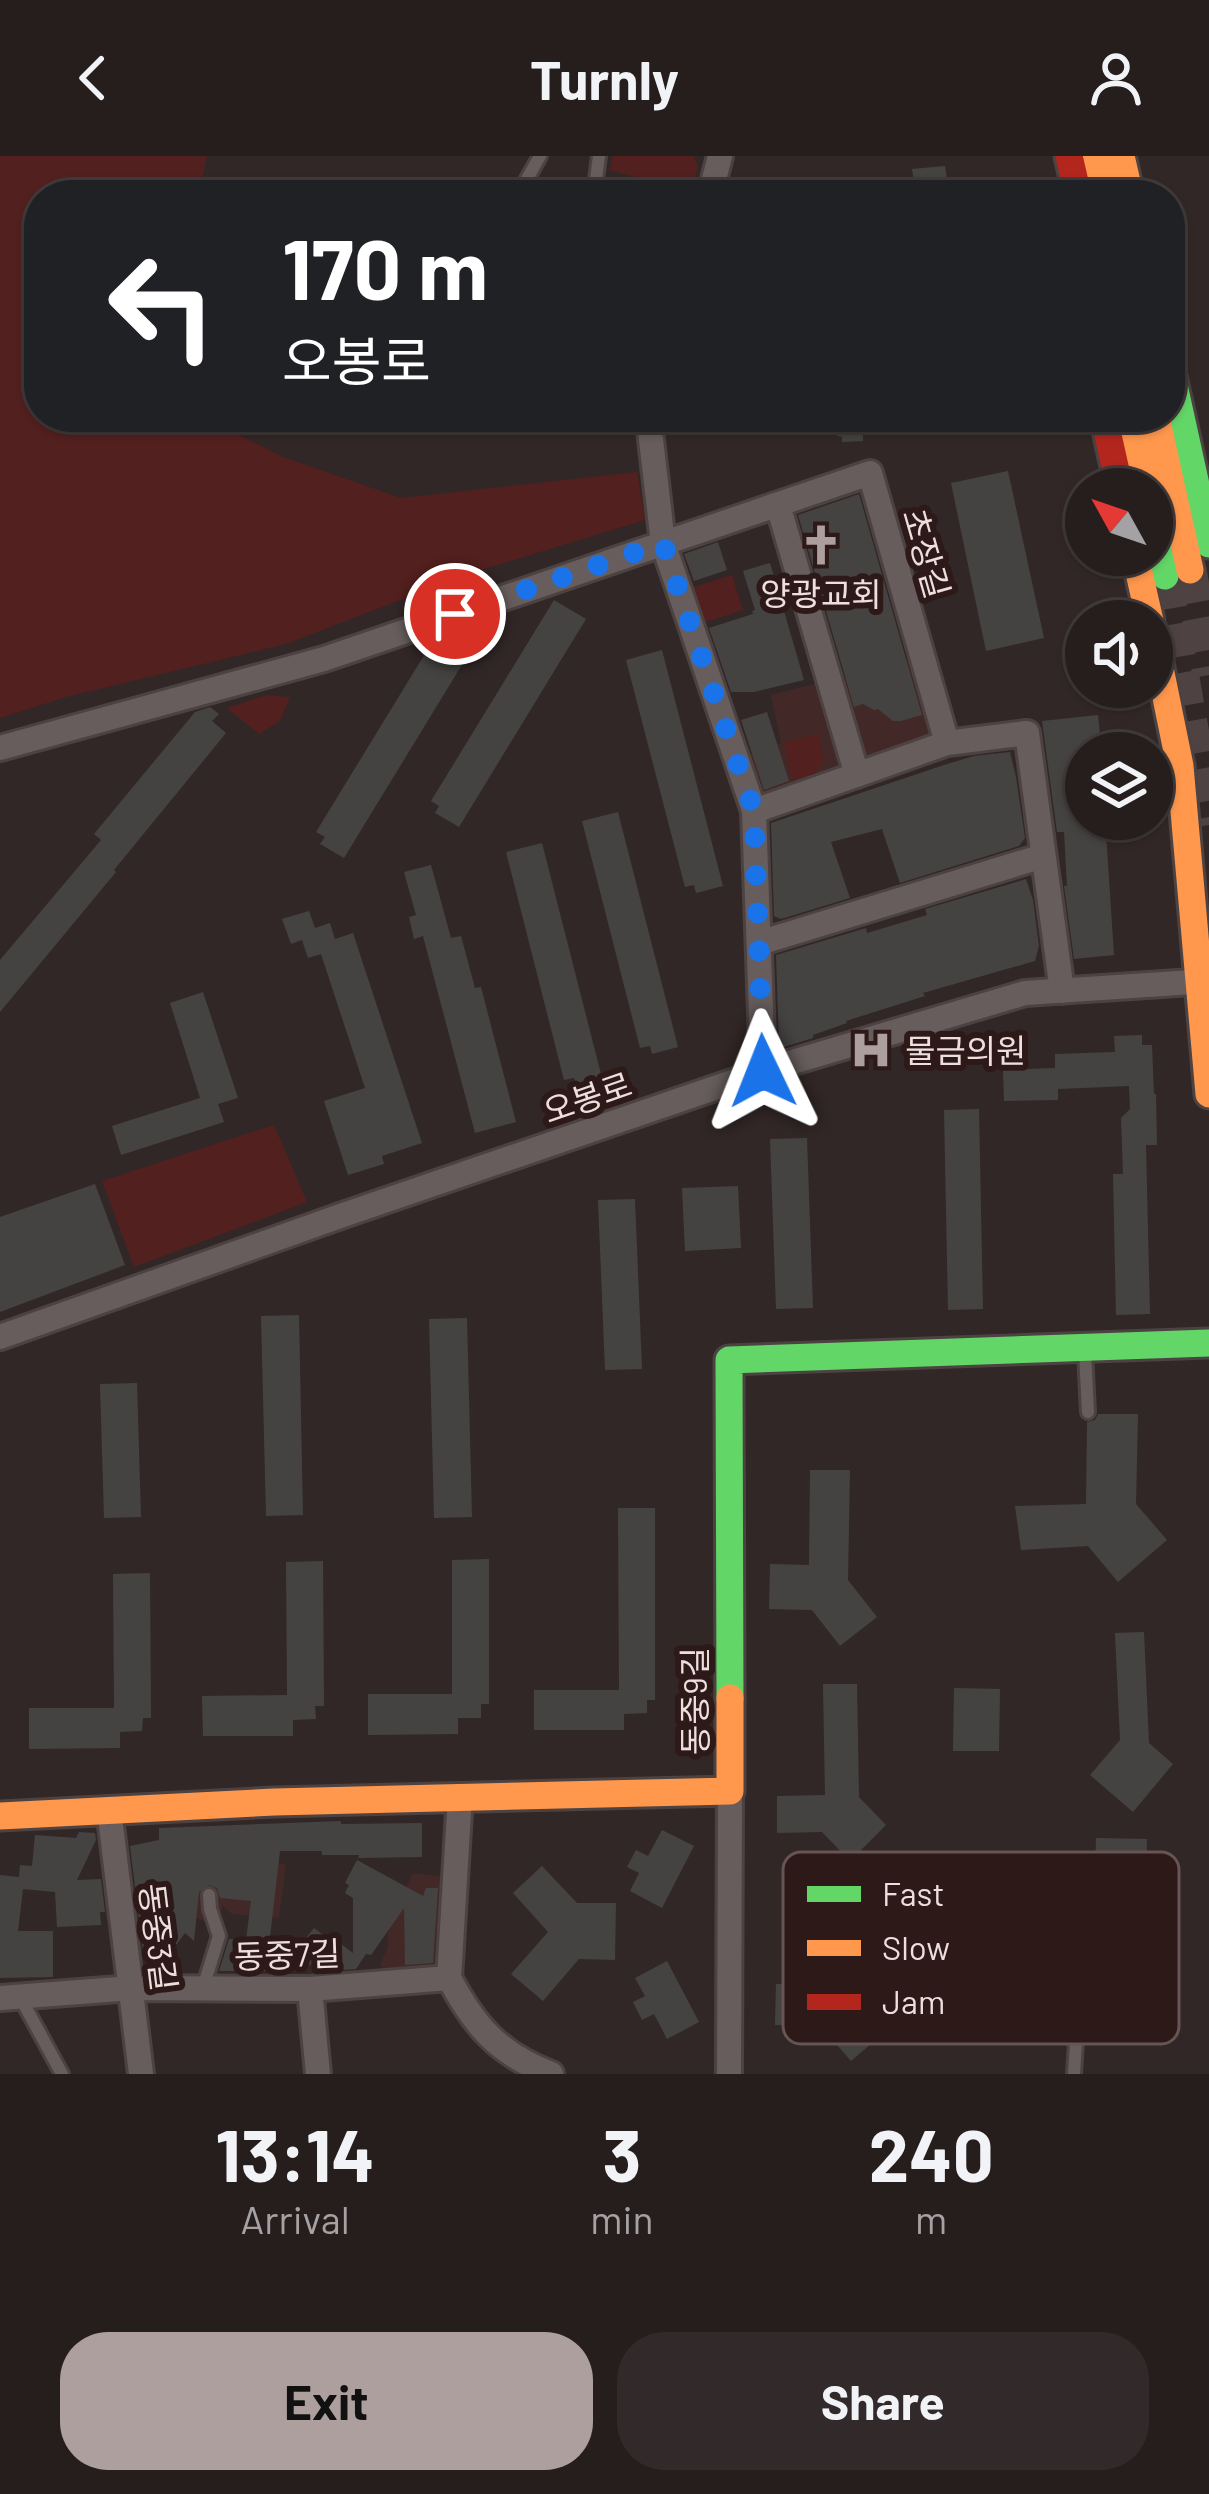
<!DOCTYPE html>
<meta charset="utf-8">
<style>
body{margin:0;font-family:Barlow,"Noto Sans KR",sans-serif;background:#322a2a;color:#f1f3f6;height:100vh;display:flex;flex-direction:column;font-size:45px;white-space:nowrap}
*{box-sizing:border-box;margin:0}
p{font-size:39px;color:#a4a2a4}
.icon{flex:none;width:66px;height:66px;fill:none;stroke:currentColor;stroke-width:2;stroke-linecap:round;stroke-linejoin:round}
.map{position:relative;height:1918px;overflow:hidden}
.drawer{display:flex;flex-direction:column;background:#261d1d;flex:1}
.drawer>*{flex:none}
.hud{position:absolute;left:24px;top:24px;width:1161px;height:252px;border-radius:48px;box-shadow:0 3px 9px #0004,0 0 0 3px #423b3b;background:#202124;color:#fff;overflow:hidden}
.needle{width:78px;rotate:310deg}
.fabs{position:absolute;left:1065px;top:312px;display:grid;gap:24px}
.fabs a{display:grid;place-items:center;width:108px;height:108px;border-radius:50%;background:#261d1d;box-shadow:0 3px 9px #0004,0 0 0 3px #423b3b;font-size:60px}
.pin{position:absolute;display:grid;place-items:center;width:102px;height:102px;color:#fff;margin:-51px;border:6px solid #fff;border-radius:50%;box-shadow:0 3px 12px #0007}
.me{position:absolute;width:132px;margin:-66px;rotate:358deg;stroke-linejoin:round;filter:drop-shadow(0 0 9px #0008)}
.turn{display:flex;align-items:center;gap:42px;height:252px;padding:0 60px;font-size:54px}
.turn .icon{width:156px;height:156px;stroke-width:2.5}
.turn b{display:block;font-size:84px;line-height:102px}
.eta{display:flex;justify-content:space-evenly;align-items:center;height:204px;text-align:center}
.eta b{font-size:72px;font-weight:700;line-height:84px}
.cta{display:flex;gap:24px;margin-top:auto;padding:24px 60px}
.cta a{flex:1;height:138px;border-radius:48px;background:#ac9f9d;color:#111;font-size:48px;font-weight:700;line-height:138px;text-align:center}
.cta a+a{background:#322a2a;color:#f1f3f6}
header{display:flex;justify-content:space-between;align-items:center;height:156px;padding:0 60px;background:#261d1d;font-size:54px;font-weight:700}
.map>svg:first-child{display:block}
.built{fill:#422927}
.green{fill:#52201e}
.building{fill:#454342}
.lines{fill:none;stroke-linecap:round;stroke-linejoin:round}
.secondary-tunnel{stroke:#4e4342;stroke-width:33;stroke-dasharray:33 16;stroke-linecap:butt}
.lane-casing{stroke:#4c4242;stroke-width:18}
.street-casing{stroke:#4c4242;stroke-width:30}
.fast-casing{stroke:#4c4242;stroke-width:33}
.slow-casing{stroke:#4c4242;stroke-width:33}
.jam-casing{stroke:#4c4242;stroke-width:33}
.lane{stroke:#675d5d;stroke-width:12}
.street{stroke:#675d5d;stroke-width:24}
.fast{stroke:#63d668;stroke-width:27}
.slow{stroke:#ff974d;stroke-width:27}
.jam{stroke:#b3261e;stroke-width:27}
.route{stroke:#1a73e8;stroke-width:21;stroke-dasharray:0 37.8}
.labels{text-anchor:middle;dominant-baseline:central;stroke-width:12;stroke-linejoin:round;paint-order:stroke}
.street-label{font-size:33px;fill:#eddfdd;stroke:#2d1a18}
.poi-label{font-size:33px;fill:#eddfdd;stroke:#2d1a18}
.key{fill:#2d1a18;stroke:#675553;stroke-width:3}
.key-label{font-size:33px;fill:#eddfdd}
</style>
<header><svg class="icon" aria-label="back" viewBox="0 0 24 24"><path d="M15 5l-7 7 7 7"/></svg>Turnly<svg class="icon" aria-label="person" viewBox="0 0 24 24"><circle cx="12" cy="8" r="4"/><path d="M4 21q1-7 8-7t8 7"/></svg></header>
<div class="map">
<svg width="1209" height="1918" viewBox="0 0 1209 1918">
<rect width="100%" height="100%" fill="#322727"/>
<path class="built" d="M 916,500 L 943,584 L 860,611 L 833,527 Z
M 823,526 L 852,616 L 755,650 L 739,602 L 781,587 L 771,539 Z
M 230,1702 L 286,1708 L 279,1762 L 232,1758 L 223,1749 L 219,1770 L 180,1756 Z
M 413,1717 L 447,1721 L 438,1815 L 387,1814 L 380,1809 L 388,1791 L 387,1771 Z"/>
<path class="green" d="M 0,0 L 207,0 L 199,39 L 39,39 L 39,261 L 204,261 L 283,301 L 401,342 L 637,316 L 645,364 L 471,417 L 286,488 L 66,541 L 0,562 Z
M 612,0 L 694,0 L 698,10 L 691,39 L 653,39 L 647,24 L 610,14 Z
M 732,419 L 743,454 L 703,467 L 691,432 Z
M 266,539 L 290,541 L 280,565 L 259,578 L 227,552 Z
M 819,578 L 824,605 L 813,620 L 792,624 L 784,586 Z
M 274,969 L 307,1046 L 134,1111 L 102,1025 Z"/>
<path class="building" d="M 945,10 L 949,39 L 916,39 L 912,13 Z
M 837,261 L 863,261 L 863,285 L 842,286 L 842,281 L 836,279 Z
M 1008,315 L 1044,482 L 986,495 L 951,327 Z
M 859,338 L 922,559 L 901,565 L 893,565 L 878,553 L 874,554 L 863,548 L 854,551 L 798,359 Z
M 718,386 L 727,414 L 694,425 L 684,398 Z
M 770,407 L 804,524 L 754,536 L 731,536 L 709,472 L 753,458 L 752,455 L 755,454 L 743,415 Z
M 554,444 L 586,463 L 459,671 L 435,657 L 439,650 L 431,645 Z
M 446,479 L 471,494 L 344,702 L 320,688 L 325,681 L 316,676 L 434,483 Z
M 662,494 L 723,730 L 696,737 L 694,729 L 685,731 L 626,504 Z
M 210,551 L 219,558 L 212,565 L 226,577 L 114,714 L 116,716 L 0,856 L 0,804 L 101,684 L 94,678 L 195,556 Z
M 767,556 L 789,625 L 764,634 L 741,564 Z
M 1098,559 L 1101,588 L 1086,590 L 1086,663 L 1103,663 L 1106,677 L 1114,799 L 1074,803 L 1064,730 L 1067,730 L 1064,676 L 1057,676 L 1042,565 Z
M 1010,596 L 1016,621 L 1025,682 L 1019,690 L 900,727 L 882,673 L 831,686 L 850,742 L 781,763 L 774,760 L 771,667 L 944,609 L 974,600 Z
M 618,656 L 678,891 L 652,898 L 650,890 L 640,892 L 582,665 Z
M 542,687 L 602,922 L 576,929 L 574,922 L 564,924 L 506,696 Z
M 431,709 L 451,782 L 461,780 L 475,832 L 481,831 L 516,966 L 475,977 L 423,780 L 414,783 L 409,761 L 416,759 L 404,716 Z
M 1026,723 L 1033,744 L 1039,790 L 1035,805 L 923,837 L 925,840 L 846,865 L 847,867 L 813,879 L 813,882 L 784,891 L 779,888 L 776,799 L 866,772 L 867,777 L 927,759 L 925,753 Z
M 309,755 L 315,772 L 330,767 L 335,783 L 353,777 L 422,987 L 382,1000 L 384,1008 L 348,1019 L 324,945 L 365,932 L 321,798 L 308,802 L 302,784 L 291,788 L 282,763 Z
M 203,836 L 238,942 L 218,948 L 224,966 L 121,999 L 112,970 L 200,942 L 170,847 Z
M 1142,879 L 1142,889 L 1152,889 L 1154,938 L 1156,938 L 1157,989 L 1146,989 L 1150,1158 L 1116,1159 L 1113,1018 L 1123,1018 L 1121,962 L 1130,953 L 1129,930 L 1058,933 L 1058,944 L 1004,945 L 1003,914 L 1055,912 L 1055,898 L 1115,896 L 1114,880 Z
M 979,953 L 983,1153 L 948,1154 L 944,954 Z
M 807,982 L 813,1152 L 776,1153 L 770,983 Z
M 95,1028 L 125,1109 L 0,1156 L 0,1061 Z
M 738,1030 L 741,1092 L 685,1095 L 682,1032 Z
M 635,1043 L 642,1213 L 605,1214 L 598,1044 Z
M 299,1159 L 303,1359 L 266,1360 L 261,1160 Z
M 467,1162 L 472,1361 L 434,1362 L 429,1163 Z
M 137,1227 L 141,1361 L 104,1362 L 100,1228 Z
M 1098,1258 L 1138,1258 L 1136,1348 L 1167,1384 L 1118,1426 L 1088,1390 L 1021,1394 L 1015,1350 L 1086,1348 L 1087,1266 L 1095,1264 Z
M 810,1314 L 850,1314 L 848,1424 L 877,1461 L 840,1490 L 812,1454 L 769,1453 L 770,1408 L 809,1409 Z
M 618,1352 L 655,1352 L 655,1544 L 647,1544 L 647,1557 L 624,1558 L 624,1574 L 534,1574 L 534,1534 L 619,1534 Z
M 489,1403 L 489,1548 L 481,1548 L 481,1562 L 458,1562 L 458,1578 L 368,1579 L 368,1538 L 452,1538 L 452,1404 Z
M 323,1405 L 324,1550 L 315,1550 L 316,1563 L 293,1564 L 293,1580 L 203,1580 L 202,1540 L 287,1539 L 286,1406 Z
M 150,1417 L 151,1562 L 143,1562 L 142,1575 L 120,1576 L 120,1592 L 29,1593 L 29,1552 L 114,1552 L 113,1418 Z
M 1144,1476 L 1149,1587 L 1173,1608 L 1133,1656 L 1090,1619 L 1120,1584 L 1115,1477 Z
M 823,1528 L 857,1528 L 859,1641 L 886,1669 L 850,1705 L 822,1676 L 777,1677 L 777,1640 L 825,1639 Z
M 954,1532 L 1000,1533 L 999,1595 L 953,1595 Z
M 341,1665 L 341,1668 L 422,1667 L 422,1701 L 358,1702 L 359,1699 L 322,1699 L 322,1695 L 280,1695 L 266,1815 L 219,1815 L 229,1783 L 246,1784 L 251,1745 L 220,1742 L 217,1732 L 209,1729 L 199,1736 L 194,1785 L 185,1777 L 166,1803 L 148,1790 L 143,1796 L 130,1690 L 159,1684 L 159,1672 Z
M 662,1674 L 694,1690 L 662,1752 L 630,1735 L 639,1717 L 627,1711 L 636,1694 L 648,1700 Z
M 79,1676 L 95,1677 L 96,1684 L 77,1724 L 101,1723 L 105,1756 L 100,1756 L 101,1769 L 57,1771 L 55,1736 L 23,1733 L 18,1775 L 53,1775 L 53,1821 L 0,1822 L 0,1719 L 19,1721 L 20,1709 L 32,1710 L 35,1679 L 76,1682 Z
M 1096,1682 L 1147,1683 L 1145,1773 L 1176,1809 L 1127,1850 L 1097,1814 L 1029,1818 L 1024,1774 L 1094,1773 Z
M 357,1704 L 423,1740 L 426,1732 L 438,1732 L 433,1807 L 405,1809 L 404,1752 L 371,1799 L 366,1798 L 356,1813 L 344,1814 L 323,1799 L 314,1811 L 310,1808 L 306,1812 L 291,1801 L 314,1772 L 326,1781 L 328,1778 L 353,1797 L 353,1742 L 345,1737 L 349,1729 L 345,1727 Z
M 542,1710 L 577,1747 L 616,1747 L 615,1804 L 579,1803 L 543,1845 L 511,1818 L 548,1776 L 513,1737 Z
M 819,1737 L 870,1738 L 869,1828 L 899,1864 L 851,1905 L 820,1869 L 775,1869 L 776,1828 L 818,1828 Z
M 667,1805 L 699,1866 L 667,1883 L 654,1858 L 642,1864 L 633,1846 L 645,1840 L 635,1822 Z"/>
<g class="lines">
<path class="secondary-tunnel" d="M 1190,414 L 1209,519
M 1165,420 L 1209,669"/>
<g class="lane-casing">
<path id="lane" d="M 518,39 L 540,0
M 594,39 L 599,0
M 1085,1197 L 1088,1256
M 203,1832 L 219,1780 L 210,1753 L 209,1739
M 20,1841 L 62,1918
M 1074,1918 L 1079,1840"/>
</g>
<g class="street-casing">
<path id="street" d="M 710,39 L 720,0
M 654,261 L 650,275 L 663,387 L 754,655 L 763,915
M 778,349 L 857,619
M 0,592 L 324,503 L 870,317 L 947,587
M 754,655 L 947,587 L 1027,577 L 1062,835
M 759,787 L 1043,700
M 0,1181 L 346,1058 L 776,911 L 1025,837 L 1209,825
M 109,1653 L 141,1918
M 449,1822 L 460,1640
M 449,1822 C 475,1871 499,1898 551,1918
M 310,1833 L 318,1918
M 0,1842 L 132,1832 L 310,1833 L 449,1822
M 729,1918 L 730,1635"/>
</g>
<g class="fast-casing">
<path id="fast" d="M 1170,211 L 1209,388
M 1152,361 L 1165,420
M 730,1542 L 729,1204 L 1209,1187"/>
</g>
<g class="slow-casing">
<path id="slow" d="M 1096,0 L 1105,39
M 1121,0 L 1130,39
M 1130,261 L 1146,333
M 1156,261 L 1190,414
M 1135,399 L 1150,465
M 1152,473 L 1180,610 L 1209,938
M 0,1660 L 274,1646 L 730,1635 L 730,1542"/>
</g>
<g class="jam-casing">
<path id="jam" d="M 1069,0 L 1078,39
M 1104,261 L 1120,333"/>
</g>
<use href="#lane" class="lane"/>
<use href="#street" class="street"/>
<use href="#fast" class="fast"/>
<use href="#slow" class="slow"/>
<use href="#jam" class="jam"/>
</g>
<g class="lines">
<path class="route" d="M 455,458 L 663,387 L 754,655 L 763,915"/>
</g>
<defs>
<g id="church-bare" transform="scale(3.24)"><path d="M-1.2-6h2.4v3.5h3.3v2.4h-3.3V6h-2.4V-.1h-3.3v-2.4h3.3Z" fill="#ac9f9d" stroke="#2d1a18" stroke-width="2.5" paint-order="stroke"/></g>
<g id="hospital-bare" transform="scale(3.24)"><path d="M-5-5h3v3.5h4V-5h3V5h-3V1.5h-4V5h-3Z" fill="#ac9f9d" stroke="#2d1a18" stroke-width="2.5" paint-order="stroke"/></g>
</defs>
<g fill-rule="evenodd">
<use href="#church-bare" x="821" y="389"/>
<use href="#hospital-bare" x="871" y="894"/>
</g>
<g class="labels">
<g class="street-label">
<text transform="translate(927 397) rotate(74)">초장길</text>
<text transform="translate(587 941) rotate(-19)">오봉로</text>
<text transform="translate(694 1545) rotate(-90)">동중9길</text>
<text transform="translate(159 1781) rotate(83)">동중3길</text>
<text transform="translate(287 1798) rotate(-2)">동중7길</text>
</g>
<g class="poi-label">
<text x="821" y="437">양광교회</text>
<text x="905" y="894" text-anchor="start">물금의원</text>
</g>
</g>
<rect x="783" y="1696" width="396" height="192" rx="18" class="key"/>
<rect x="807" y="1730" width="54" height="16" fill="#63d668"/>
<rect x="807" y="1784" width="54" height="16" fill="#ff974d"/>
<rect x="807" y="1838" width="54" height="16" fill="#b3261e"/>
<g class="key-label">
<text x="882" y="1750">Fast</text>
<text x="882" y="1804">Slow</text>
<text x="882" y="1858">Jam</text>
</g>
</svg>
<div class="fabs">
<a><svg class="needle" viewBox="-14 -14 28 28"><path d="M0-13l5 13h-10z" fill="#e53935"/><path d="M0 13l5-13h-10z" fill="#a4a2a4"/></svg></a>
<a><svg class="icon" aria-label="sound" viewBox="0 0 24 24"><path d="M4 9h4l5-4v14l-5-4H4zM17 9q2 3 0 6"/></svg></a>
<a><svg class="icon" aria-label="layers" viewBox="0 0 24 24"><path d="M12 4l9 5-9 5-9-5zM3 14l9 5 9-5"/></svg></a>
</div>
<div class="pin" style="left:455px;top:458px;background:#d93025"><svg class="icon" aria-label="arrive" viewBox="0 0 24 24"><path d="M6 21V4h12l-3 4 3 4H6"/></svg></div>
<svg class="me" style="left:763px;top:915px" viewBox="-20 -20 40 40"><path d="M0-17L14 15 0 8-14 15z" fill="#1a73e8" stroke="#fff" stroke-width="4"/></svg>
<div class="hud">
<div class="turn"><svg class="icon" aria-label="left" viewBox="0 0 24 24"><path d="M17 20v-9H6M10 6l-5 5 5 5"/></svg><div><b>170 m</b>오봉로</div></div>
</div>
</div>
<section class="drawer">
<div class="eta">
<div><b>13:14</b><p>Arrival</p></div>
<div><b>3</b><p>min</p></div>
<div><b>240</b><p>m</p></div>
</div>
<div class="cta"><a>Exit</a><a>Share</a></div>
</section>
